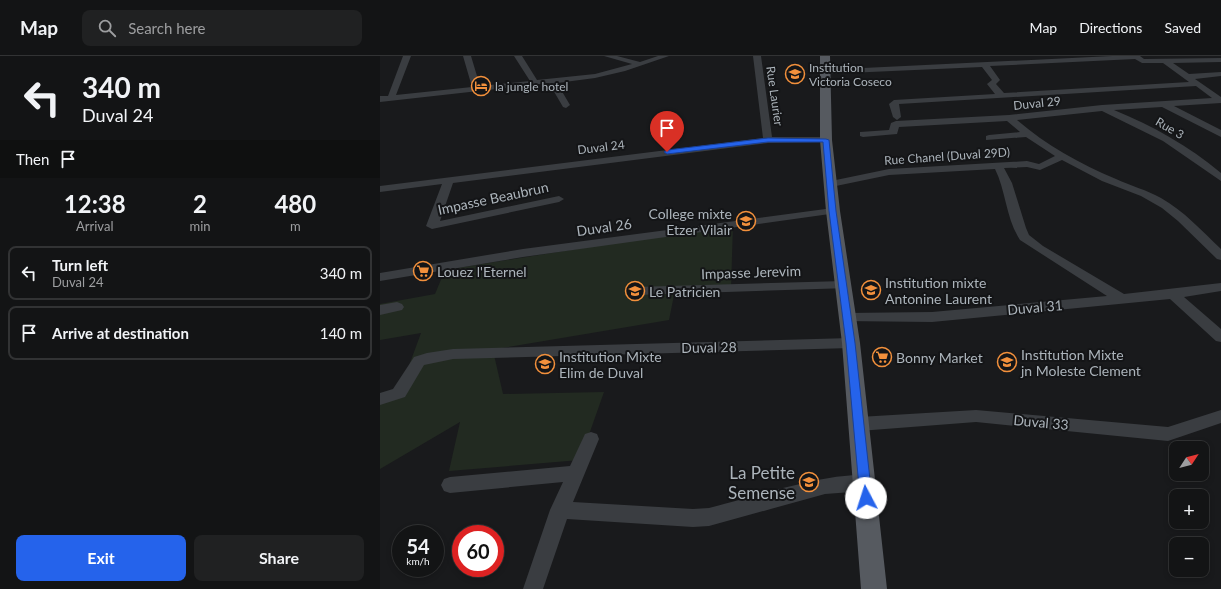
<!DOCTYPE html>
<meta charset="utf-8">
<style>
body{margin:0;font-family:Lato,sans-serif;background:#202122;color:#f1f3f6;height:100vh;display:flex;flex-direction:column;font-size:15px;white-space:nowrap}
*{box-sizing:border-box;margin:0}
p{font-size:13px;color:#9d9ea0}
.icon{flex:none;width:22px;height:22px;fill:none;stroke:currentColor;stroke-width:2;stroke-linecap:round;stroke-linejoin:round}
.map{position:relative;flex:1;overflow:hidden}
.drawer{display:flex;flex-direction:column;background:#131415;width:380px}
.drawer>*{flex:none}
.hud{background:#131415;color:#f1f3f6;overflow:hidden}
.needle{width:26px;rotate:54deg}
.tools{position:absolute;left:789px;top:385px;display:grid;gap:8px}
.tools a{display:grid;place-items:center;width:40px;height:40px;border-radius:8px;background:#131415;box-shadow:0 2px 6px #0003,0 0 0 1px #323334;font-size:20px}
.speed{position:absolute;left:12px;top:469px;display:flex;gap:8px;font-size:20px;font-weight:700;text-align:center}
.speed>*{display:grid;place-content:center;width:52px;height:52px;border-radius:50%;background:#131415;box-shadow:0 2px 6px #0003,0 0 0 1px #323334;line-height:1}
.speed small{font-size:10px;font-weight:400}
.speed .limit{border:6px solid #d22;background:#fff;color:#111}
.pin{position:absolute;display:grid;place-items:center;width:34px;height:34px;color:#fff;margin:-41px -17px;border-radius:50% 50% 50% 0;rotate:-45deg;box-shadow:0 0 4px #0007}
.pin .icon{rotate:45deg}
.me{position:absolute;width:44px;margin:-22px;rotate:355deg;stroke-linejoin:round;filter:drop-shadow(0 0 3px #0008)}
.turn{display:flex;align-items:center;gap:14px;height:84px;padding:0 16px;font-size:18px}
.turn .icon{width:52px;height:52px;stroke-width:2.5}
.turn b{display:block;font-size:28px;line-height:34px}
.then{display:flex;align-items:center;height:38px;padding:0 16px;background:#0003;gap:8px;font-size:15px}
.eta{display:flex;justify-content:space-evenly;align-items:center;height:68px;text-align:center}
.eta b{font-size:24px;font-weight:700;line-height:28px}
.cta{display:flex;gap:8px;margin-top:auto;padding:8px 16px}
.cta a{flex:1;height:46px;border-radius:8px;background:#2563eb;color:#fff;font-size:16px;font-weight:700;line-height:46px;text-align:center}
.cta a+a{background:#202122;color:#f1f3f6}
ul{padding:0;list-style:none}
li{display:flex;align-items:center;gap:12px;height:54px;margin:0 8px 6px;padding:0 8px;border:2px solid #323334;border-radius:8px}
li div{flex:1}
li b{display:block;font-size:15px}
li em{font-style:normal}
header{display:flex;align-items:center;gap:24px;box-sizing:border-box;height:56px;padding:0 20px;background:#131415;border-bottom:1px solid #323334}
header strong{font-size:19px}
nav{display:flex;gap:22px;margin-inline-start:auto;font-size:14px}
.search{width:280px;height:36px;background:#202122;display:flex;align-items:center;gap:10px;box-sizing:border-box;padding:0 14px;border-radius:8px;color:#9d9ea0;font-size:15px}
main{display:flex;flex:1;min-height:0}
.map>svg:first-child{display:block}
.green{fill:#222a21}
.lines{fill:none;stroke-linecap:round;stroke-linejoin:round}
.minor{fill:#3a3d41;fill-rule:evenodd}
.major{fill:#565a60;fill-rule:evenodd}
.route{fill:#2563eb;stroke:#184099}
.labels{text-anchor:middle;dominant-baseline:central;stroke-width:4;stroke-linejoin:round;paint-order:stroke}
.far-poi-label{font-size:12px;fill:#acb4bb;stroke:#141517;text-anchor:start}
.far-street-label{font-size:12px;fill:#acb4bb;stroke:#141517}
.street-label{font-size:14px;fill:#acb4bb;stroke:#141517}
.poi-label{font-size:14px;fill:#acb4bb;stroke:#141517;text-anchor:start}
.near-poi-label{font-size:17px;fill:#acb4bb;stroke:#141517;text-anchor:end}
</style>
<header>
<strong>Map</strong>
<div class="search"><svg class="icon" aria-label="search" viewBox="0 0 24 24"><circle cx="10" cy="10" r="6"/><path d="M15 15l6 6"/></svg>Search here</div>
<nav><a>Map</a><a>Directions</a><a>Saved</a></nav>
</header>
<main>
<section class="drawer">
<div class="hud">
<div class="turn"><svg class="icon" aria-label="left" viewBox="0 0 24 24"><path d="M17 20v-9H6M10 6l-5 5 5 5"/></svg><div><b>340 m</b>Duval 24</div></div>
<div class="then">Then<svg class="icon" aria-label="arrive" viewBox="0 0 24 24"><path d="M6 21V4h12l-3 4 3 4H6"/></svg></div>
</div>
<div class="eta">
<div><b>12:38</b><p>Arrival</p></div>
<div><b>2</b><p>min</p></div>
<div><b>480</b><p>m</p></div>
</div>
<ul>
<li><svg class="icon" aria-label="left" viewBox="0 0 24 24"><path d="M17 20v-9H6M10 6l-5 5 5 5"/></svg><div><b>Turn left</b><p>Duval 24</p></div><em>340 m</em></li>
<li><svg class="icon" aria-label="arrive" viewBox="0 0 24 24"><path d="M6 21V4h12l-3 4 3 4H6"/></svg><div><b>Arrive at destination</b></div><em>140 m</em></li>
</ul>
<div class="cta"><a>Exit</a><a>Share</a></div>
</section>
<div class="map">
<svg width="841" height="533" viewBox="0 0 841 533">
<rect width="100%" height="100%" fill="#191a1c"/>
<path class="green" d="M 353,168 L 351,233 L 294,239 L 289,264 L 116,293 L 114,299 L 123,338 L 224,336 L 200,404 L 69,415 L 80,366 L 0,413 L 0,347 L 23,326 L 41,277 L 0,284 L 0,248 L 55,238 L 65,214 Z"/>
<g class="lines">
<path class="minor" d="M 23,0 L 31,0 L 16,39 L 92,31 L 83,0 L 91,0 L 100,30 L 150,25 L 134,0 L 142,0 L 157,24 L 215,18 L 252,8 L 224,0 L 237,0 L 260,6 L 278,0 L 289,0 L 245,15 L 215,22 L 177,27 L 190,49 L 186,52 L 183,51 L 169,27 L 0,46 L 0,40 L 8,40 Z
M 373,0 L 381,0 L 392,81 L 446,81 L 451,84 L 449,86 L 388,87 L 73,127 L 60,165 L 179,140 L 184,143 L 179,146 L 52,173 L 46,170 L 62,128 L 0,136 L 0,130 L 383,82 Z
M 732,0 L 760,0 L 764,3 L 841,2 L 841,6 L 793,7 L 809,18 L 841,16 L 841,20 L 815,23 L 841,41 L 841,47 L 794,50 L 841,74 L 841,81 L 782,51 L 734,54 C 773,70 809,90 841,117 L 841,125 L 783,85 L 722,55 L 637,64 C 666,89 700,108 736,123 C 751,130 767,134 781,142 C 804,155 822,175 841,193 L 841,204 L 837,203 L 798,165 L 782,152 L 761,140 L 722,125 L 682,104 L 660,114 L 647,111 L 624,112 L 632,127 L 646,172 L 649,179 L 663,190 L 744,238 L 841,227 L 841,235 L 804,241 L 841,273 L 841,286 L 836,285 L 790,243 L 552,266 L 462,265 L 460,262 L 462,259 L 467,257 L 552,256 L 727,240 L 640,184 C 626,163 626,135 615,113 L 509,119 L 451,131 L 446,128 L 451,125 L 509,113 L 647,105 L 659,108 L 675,100 L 646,81 L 606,84 L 606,80 L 609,79 L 640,76 L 627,65 L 519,71 L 517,78 L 483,81 L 480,80 L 480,76 L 509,74 L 511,67 L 516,65 L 629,59 L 722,49 L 832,42 L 816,30 L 519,48 L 521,61 L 517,64 L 513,61 L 509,48 L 514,44 L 615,38 L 607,28 L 612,24 L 602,11 L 445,18 L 441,16 L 442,14 ZM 755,3 L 762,7 L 783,7 L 809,26 L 624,37 L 616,28 L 620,24 L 610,10 Z
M 453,152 L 459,155 L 457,157 L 143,201 L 0,225 L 0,217 L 143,193 Z
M 464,225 L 469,226 L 471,229 L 469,232 L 255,239 L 250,238 L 248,235 L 250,232 L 255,231 Z
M 17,246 L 22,248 L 24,251 L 22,254 L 0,259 L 0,249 Z
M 471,282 L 476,283 L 478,287 L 476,291 L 471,292 L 73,303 L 44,309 L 25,341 L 0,349 L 0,337 L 13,333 L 34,301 L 47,297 L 73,293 Z
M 596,354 L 788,371 L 841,354 L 841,367 L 788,385 L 596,366 L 479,375 L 473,373 L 471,368 L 473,363 L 479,361 Z
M 211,376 L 217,378 L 219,383 L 193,446 L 313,453 L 329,452 C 363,444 462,411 491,421 L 494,427 L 491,433 L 485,435 L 445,438 L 329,470 L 313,471 L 187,463 L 163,533 L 143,533 L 170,454 L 183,426 L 70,437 L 64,435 L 61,429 L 64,423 L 70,421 L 190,410 L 205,378 Z"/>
<path class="major" d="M 440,0 L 450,0 L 452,84 L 460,155 L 480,287 L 507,533 L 481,533 L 462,287 L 446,155 L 440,84 Z"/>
</g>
<path class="route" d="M 388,82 L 446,83 L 449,84 L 456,155 L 475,287 L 492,442 L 490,446 L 486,447 L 482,446 L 480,442 L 466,287 L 449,155 L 443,86 L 388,86 L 287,98 L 284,96 L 287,94 Z"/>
<defs>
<g id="school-ring" transform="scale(1)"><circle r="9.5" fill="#141517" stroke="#f2903c" stroke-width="1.5"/><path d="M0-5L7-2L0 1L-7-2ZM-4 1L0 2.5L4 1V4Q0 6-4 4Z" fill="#f2903c"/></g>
<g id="hotel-ring" transform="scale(1)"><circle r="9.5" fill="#141517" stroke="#f2903c" stroke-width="1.5"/><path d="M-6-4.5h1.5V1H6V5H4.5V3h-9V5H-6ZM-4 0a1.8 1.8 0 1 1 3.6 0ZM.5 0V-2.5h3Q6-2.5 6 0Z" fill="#f2903c"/></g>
<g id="supermarket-ring" transform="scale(1)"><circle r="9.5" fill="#141517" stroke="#f2903c" stroke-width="1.5"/><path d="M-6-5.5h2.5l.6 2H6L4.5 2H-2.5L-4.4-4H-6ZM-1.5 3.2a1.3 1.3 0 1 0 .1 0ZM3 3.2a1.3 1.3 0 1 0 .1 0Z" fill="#f2903c"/></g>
</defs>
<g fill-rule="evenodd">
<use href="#school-ring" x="415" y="18"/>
<use href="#hotel-ring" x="101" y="30"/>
<use href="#school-ring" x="366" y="165"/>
<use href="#supermarket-ring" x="43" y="215"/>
<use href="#school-ring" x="491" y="234"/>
<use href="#school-ring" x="255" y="235"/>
<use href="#supermarket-ring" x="502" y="301"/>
<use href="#school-ring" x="627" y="306"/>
<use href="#school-ring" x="165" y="308"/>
<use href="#school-ring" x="429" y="426"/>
</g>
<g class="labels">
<g class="far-poi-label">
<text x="429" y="11">Institution<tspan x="429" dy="14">Victoria Coseco</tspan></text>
<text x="115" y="30">la jungle hotel</text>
</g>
<g class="far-street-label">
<text transform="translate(395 40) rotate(82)">Rue Laurier</text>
<text transform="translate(657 47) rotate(-6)">Duval 29</text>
<text transform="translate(790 72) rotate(30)">Rue 3</text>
<text transform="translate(221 91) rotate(-7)">Duval 24</text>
<text transform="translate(567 100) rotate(-4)">Rue Chanel (Duval 29D)</text>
</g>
<g class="street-label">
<text transform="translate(113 142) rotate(-12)">Impasse Beaubrun</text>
<text transform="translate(224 171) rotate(-8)">Duval 26</text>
<text transform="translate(371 216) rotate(-2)">Impasse Jerevim</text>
<text transform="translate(655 251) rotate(-5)">Duval 31</text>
<text transform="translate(329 291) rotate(-1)">Duval 28</text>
<text transform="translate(661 366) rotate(5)">Duval 33</text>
</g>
<g class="poi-label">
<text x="352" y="157" text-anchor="end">College mixte<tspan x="352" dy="16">Etzer Vilair</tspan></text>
<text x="57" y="215">Louez l'Eternel</text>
<text x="505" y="226">Institution mixte<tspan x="505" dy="16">Antonine Laurent</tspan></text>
<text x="269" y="235">Le Patricien</text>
<text x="641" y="298">Institution Mixte<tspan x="641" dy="16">jn Moleste Clement</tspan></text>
<text x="179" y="300">Institution Mixte<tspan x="179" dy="16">Elim de Duval</tspan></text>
<text x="516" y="301">Bonny Market</text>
</g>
<g class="near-poi-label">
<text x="415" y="416">La Petite<tspan x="415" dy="20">Semense</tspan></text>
</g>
</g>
</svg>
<div class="tools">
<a><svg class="needle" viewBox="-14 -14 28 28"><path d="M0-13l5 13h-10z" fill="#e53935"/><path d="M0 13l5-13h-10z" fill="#9d9ea0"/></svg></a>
<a>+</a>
<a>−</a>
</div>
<div class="speed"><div>54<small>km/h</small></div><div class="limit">60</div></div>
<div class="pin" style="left:287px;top:96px;background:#d93025"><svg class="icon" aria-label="arrive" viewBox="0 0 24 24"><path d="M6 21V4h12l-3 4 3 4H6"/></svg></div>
<svg class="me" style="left:486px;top:442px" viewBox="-20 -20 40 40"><circle r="19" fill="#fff"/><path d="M0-13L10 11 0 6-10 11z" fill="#2563eb"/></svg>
</div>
</main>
